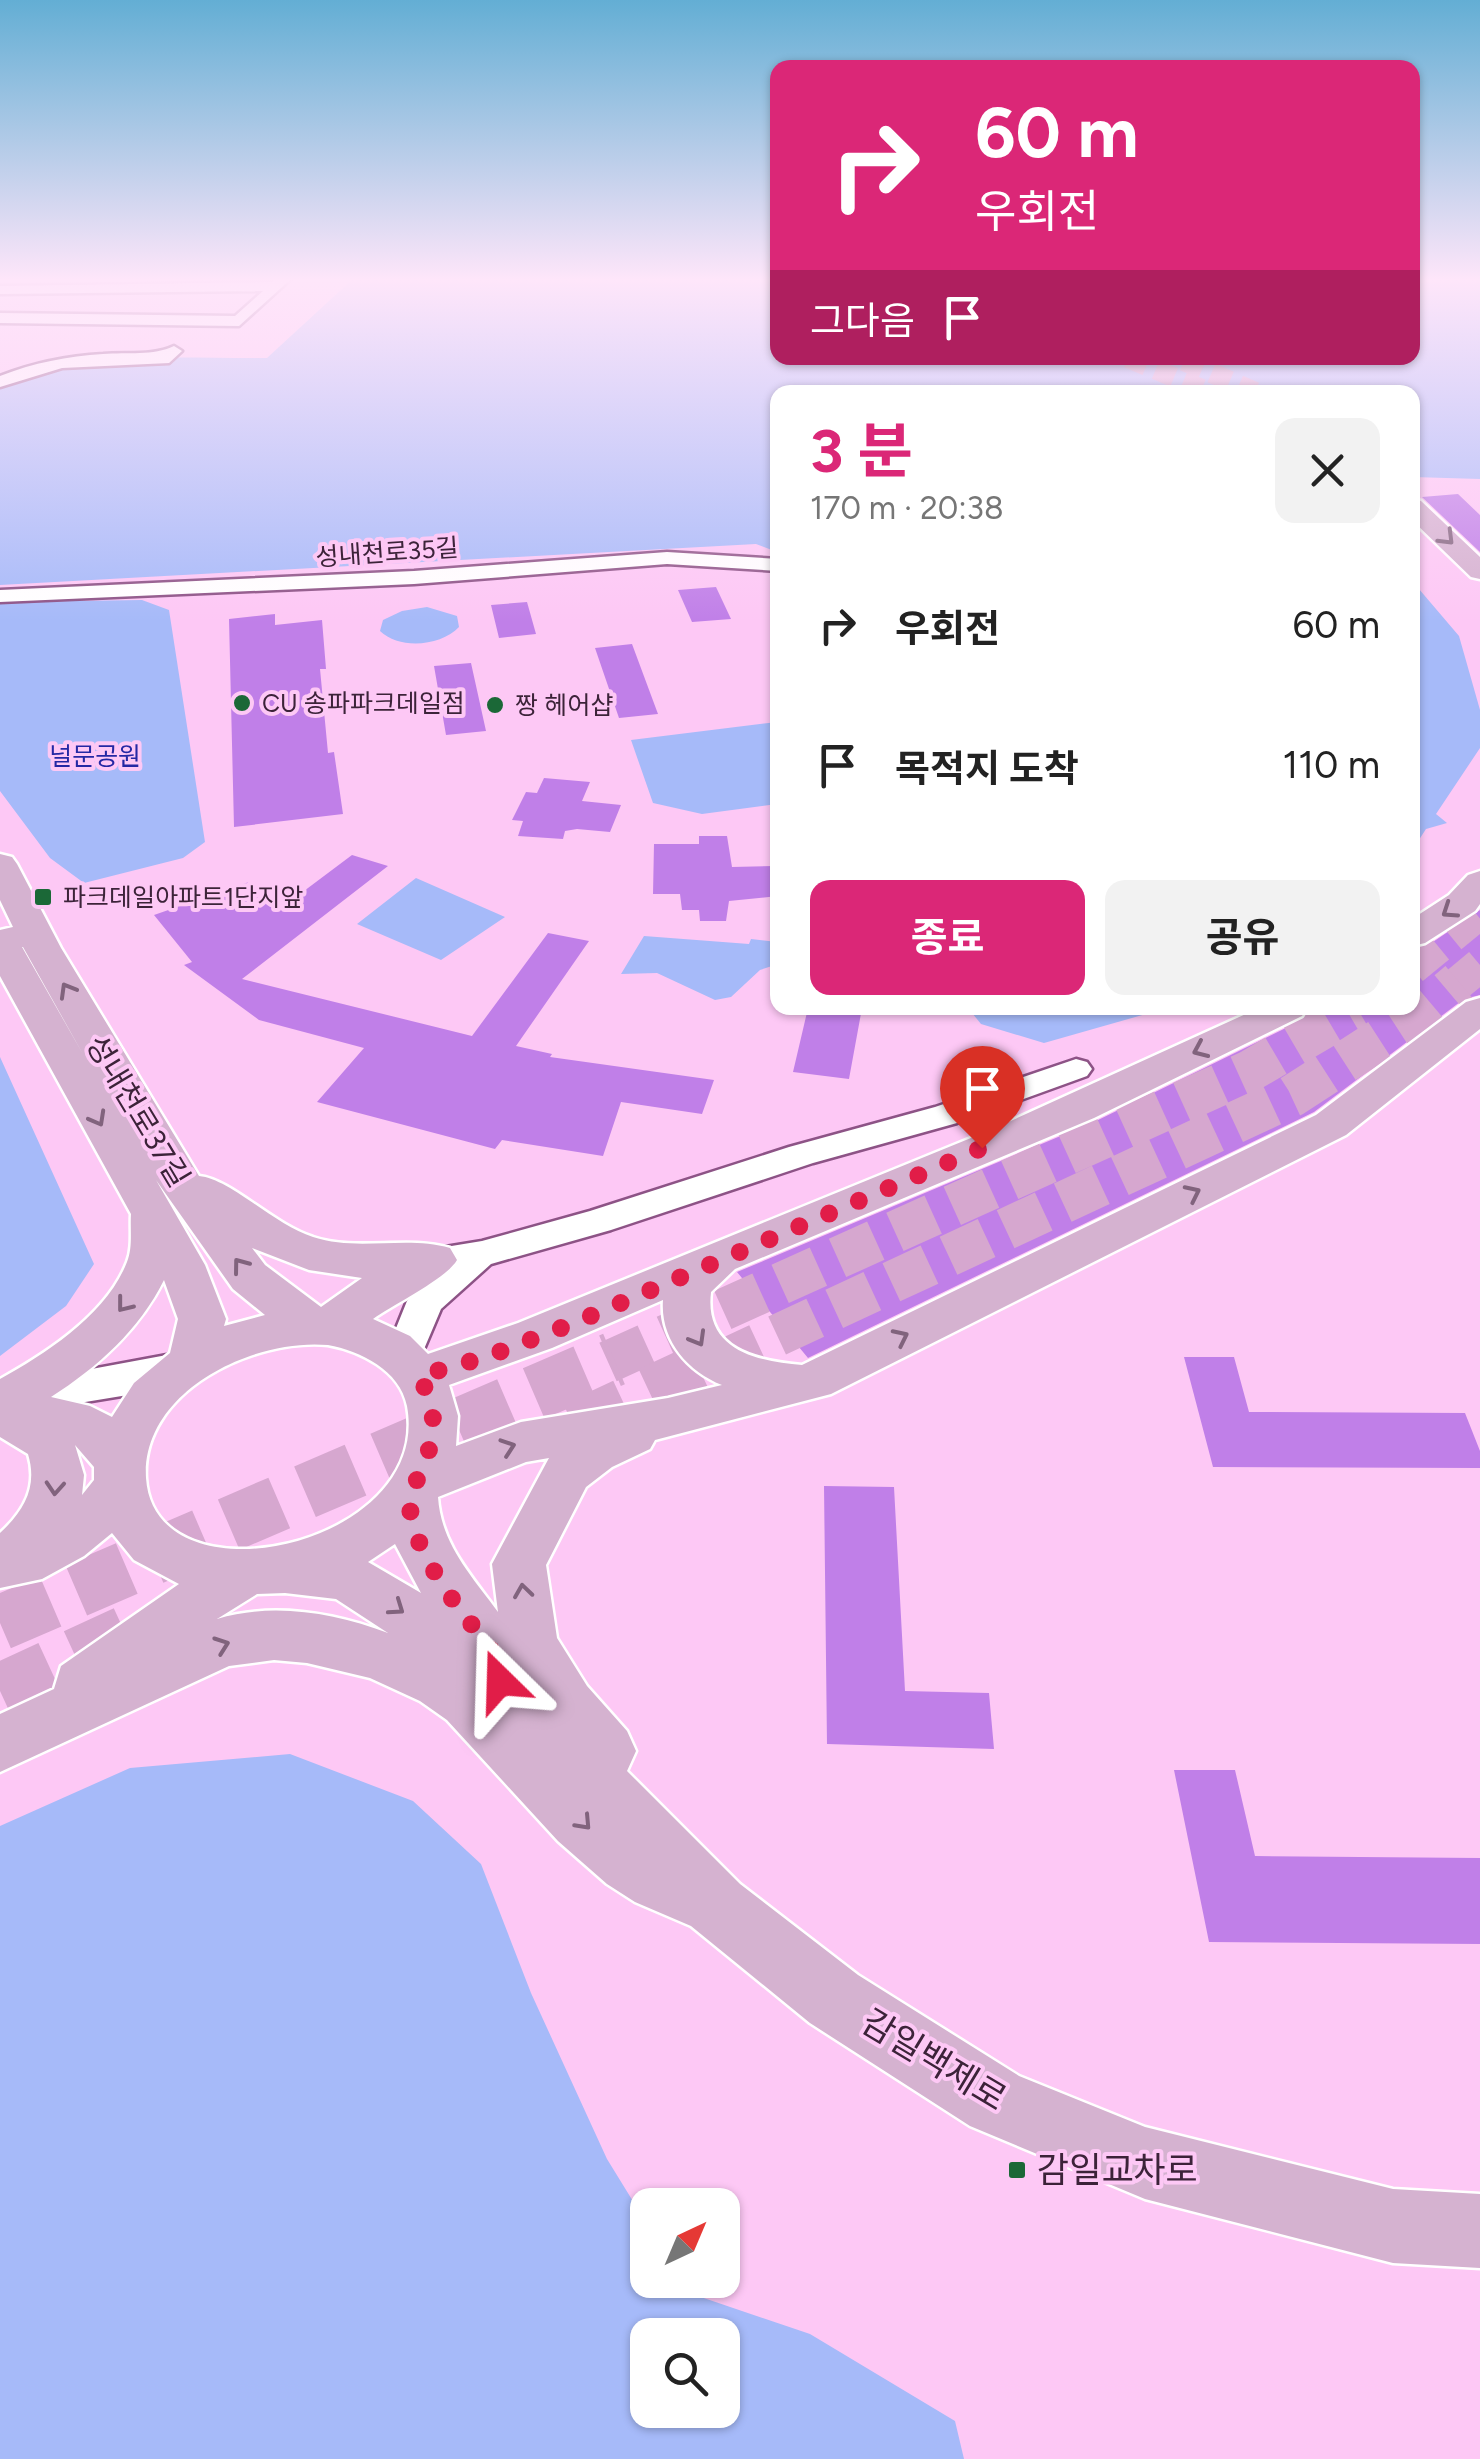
<!DOCTYPE html>
<html lang="ko">
<meta charset="utf-8">
<style>
body{margin:0;font-family:Figtree,"Noto Sans KR",sans-serif;background:#f2f2f2;color:#222;height:100vh;display:flex;flex-direction:column;font-size:38px;white-space:nowrap}
*{box-sizing:border-box;margin:0}
p{font-size:32px;color:#767676}
.icon{flex:none;width:55px;height:55px;fill:none;stroke:currentColor;stroke-width:2;stroke-linecap:round;stroke-linejoin:round}
.map{position:relative;flex:1;overflow:hidden}
.side{position:absolute;left:770px;top:385px;width:650px;height:630px;display:flex;flex-direction:column;background:#fff;border-radius:20px;box-shadow:0 2px 8px #0004}
.side>*{flex:none}
.guide{position:absolute;left:770px;top:60px;width:650px;height:305px;border-radius:20px;box-shadow:0 2px 8px #0004;background:#db2777;color:#fff;overflow:hidden}
.needle{width:65px;rotate:44deg}
.controls{position:absolute;left:630px;top:2188px;display:grid;gap:20px}
.controls a{display:grid;place-items:center;width:110px;height:110px;border-radius:20px;background:#fff;box-shadow:0 2px 8px #0004;font-size:50px}
.pin{position:absolute;display:grid;place-items:center;width:85px;height:85px;color:#fff;margin:-102px -42px;border-radius:50% 50% 50% 0;rotate:-45deg;box-shadow:0 0 10px #0007}
.pin .icon{rotate:45deg}
.me{position:absolute;width:110px;margin:-55px;rotate:338deg;stroke-linejoin:round;filter:drop-shadow(0 0 8px #0008)}
.turn{display:flex;align-items:center;gap:35px;height:210px;padding:0 40px;font-size:45px}
.turn .icon{width:130px;height:130px;stroke-width:2.5}
.turn b{display:block;font-size:70px;line-height:85px}
.then{display:flex;align-items:center;height:95px;padding:0 40px;background:#0003;gap:20px;font-size:38px}
.round{display:grid;place-items:center;flex:none;width:105px;height:105px;border-radius:20px;background:#f2f2f2}
.summary{display:flex;align-items:center;justify-content:space-between;height:170px;padding:0 40px}
h1{font-size:60px;font-weight:700;line-height:75px;color:#db2777}
.cta{display:flex;gap:20px;margin-top:auto;padding:20px 40px}
.cta a{flex:1;height:115px;border-radius:20px;background:#db2777;color:#fff;font-size:40px;font-weight:700;line-height:115px;text-align:center}
.cta a+a{background:#f2f2f2;color:#222}
ul{padding:0;list-style:none}
li{display:flex;align-items:center;gap:30px;height:140px;padding:0 40px}
li div{flex:1}
li b{display:block;font-size:38px}
li em{font-style:normal}
.map>svg:first-child{display:block}
.green{fill:#a6baf9;fill-rule:evenodd}
.building{fill:#c07fe8}
.lines{fill:none;stroke-linecap:round;stroke-linejoin:round}
.major-tunnel-far3{stroke:#d6a7cf;stroke-width:20;stroke-dasharray:20 10;stroke-linecap:butt}
.major-tunnel-far2{stroke:#d6a7cf;stroke-width:34;stroke-dasharray:34 16;stroke-linecap:butt}
.major-tunnel-far1{stroke:#d6a7cf;stroke-width:42;stroke-dasharray:42 21;stroke-linecap:butt}
.major-tunnel{stroke:#d6a7cf;stroke-width:55;stroke-dasharray:55 28;stroke-linecap:butt}
.minor-casing{stroke:#8d5386;stroke-width:5}
.major-casing{stroke:#fff;stroke-width:5}
.minor{fill:#fff;fill-rule:evenodd}
.major{fill:#d5b2d0;fill-rule:evenodd}
.oneway{stroke:#81637d}
.route{stroke:#e11d48;stroke-width:18;stroke-dasharray:0 32.4}
.poi-dot{fill:#1b6837;stroke:#fdc8f5;stroke-width:4}
.labels{text-anchor:middle;dominant-baseline:central;stroke-width:8;stroke-linejoin:round;paint-order:stroke}
.far-street-label{font-size:25px;fill:#3c2339;stroke:#fdc8f5}
.far-poi-label{font-size:25px;fill:#3c2339;stroke:#fdc8f5;text-anchor:start}
.far-park-label{font-size:25px;fill:#2428a4;stroke:#fdc8f5}
.street-label{font-size:30px;fill:#3c2339;stroke:#fdc8f5}
.near-street-label{font-size:35px;fill:#3c2339;stroke:#fdc8f5}
.near-poi-label{font-size:35px;fill:#3c2339;stroke:#fdc8f5;text-anchor:start}
</style>
<div class="map">
<svg width="1480" height="2459" viewBox="0 0 1480 2459">
<rect width="100%" height="100%" fill="#fdc8f5"/>
<path class="green" d="M 354,278 L 777,278 L 778,358 L 1412,358 L 1413,278 L 1480,278 L 1480,479 L 1413,477 L 1412,392 L 778,392 L 777,552 L 756,544 L 0,585 L 0,385 C 82,349 179,359 267,358 Z
M 1413,582 L 1459,636 L 1480,710 L 1480,748 L 1436,814 L 1447,823 L 1426,829 L 1413,849 Z
M 142,600 L 169,610 L 205,842 L 183,858 L 84,883 L 50,858 L 0,791 L 0,602 Z
M 427,607 L 457,616 L 459,627 C 441,646 400,650 380,631 L 383,620 L 402,611 Z
M 777,722 L 777,804 L 702,814 L 653,803 L 631,740 Z
M 416,878 L 505,917 L 441,960 L 357,924 Z
M 644,936 L 749,944 L 751,939 L 777,942 L 775,965 L 760,970 L 731,997 L 715,1000 L 657,973 L 621,974 Z
M 968,1008 L 1167,1008 L 1044,1043 L 981,1024 Z
M 0,1057 L 94,1264 L 66,1306 L 0,1356 Z
M 290,1754 L 413,1801 L 481,1864 L 531,1993 L 607,2159 L 647,2224 L 648,2280 L 683,2280 L 692,2294 L 810,2334 L 955,2421 L 964,2459 L 0,2459 L 0,1826 L 130,1768 ZM 648,2335 L 722,2335 L 722,2410 L 648,2410 Z"/>
<path class="building" d="M 1458,494 L 1480,515 L 1480,552 L 1422,497 Z
M 716,587 L 731,619 L 692,622 L 678,590 Z
M 527,602 L 536,634 L 499,638 L 491,605 Z
M 275,614 L 275,625 L 322,620 L 326,669 L 320,669 L 328,753 L 334,752 L 343,814 L 234,827 L 229,619 Z
M 632,644 L 658,714 L 619,718 L 595,648 Z
M 471,663 L 486,731 L 446,735 L 434,666 Z
M 544,778 L 590,782 L 582,801 L 621,805 L 610,832 L 577,829 L 565,831 L 563,839 L 518,836 L 523,821 L 512,820 L 526,792 L 537,793 Z
M 699,836 L 727,836 L 732,867 L 774,866 L 778,896 L 729,901 L 726,921 L 700,921 L 699,910 L 682,910 L 680,894 L 653,894 L 654,844 L 699,844 Z
M 352,855 L 388,866 L 242,979 L 472,1036 L 548,933 L 589,941 L 516,1046 L 552,1054 L 550,1057 L 714,1080 L 702,1114 L 621,1102 L 603,1156 L 502,1140 L 495,1149 L 317,1102 L 364,1048 L 259,1020 L 184,965 L 192,962 L 154,915 L 249,882 L 276,912 Z
M 1480,910 L 1480,995 L 1464,999 L 1314,1112 L 808,1358 L 737,1272 L 1096,1121 L 1304,1019 L 1311,1008 L 1412,1008 L 1412,950 L 1427,946 Z
M 808,1008 L 862,1008 L 849,1079 L 793,1072 Z
M 1184,1357 L 1234,1357 L 1249,1412 L 1465,1413 L 1480,1451 L 1480,1468 L 1213,1467 Z
M 824,1486 L 894,1487 L 905,1691 L 989,1693 L 994,1749 L 827,1744 Z
M 1174,1770 L 1235,1770 L 1255,1856 L 1480,1858 L 1480,1944 L 1209,1942 Z"/>
<g class="lines">
<path class="major-tunnel-far3" d="M 1128,358 L 1209,392
M 1184,361 L 1255,392"/>
<path class="major-tunnel-far2" d="M 1412,968 L 1480,912
M 1456,985 L 1480,965"/>
<path class="major-tunnel-far1" d="M 608,1362 L 1248,1072 L 1357,1008
M 720,1362 L 1292,1096 L 1427,1009 L 1459,982"/>
<path class="major-tunnel" d="M 575,1429 L 725,1359
M 0,1623 L 614,1359
M 0,1691 L 130,1631"/>
<g class="minor-casing">
<path id="minor" d="M 277,278 L 292,278 L 239,326 L 0,323 L 0,313 L 235,316 L 263,291 L 0,294 L 0,286 L 273,282 Z
M 174,346 L 182,351 L 169,363 L 62,368 L 0,387 L 0,376 C 33,363 68,356 103,354 C 128,352 153,356 174,346 Z
M 667,552 L 778,559 L 778,571 L 667,564 L 414,584 L 0,602 L 0,590 L 414,571 Z
M 1076,1059 L 1087,1062 L 1092,1069 L 1087,1076 L 957,1123 L 813,1163 L 611,1230 L 491,1264 L 441,1309 L 416,1368 L 403,1372 L 390,1368 L 384,1358 L 407,1301 L 432,1272 L 421,1269 L 416,1260 L 421,1251 L 482,1241 L 590,1211 L 789,1147 L 935,1107 Z
M 183,1352 L 196,1357 L 202,1367 L 196,1377 L 140,1393 L 0,1416 L 0,1386 Z"/>
</g>
<g class="major-casing">
<path id="major" d="M 1412,499 L 1421,501 L 1480,557 L 1480,579 L 1471,577 L 1412,520 Z
M 0,854 L 12,857 L 17,864 L 61,948 L 199,1176 C 231,1179 274,1225 313,1237 C 358,1252 406,1235 450,1248 L 457,1260 C 446,1279 394,1304 373,1319 L 410,1336 L 428,1354 L 518,1323 L 993,1129 L 1259,1008 L 1307,1008 L 1302,1016 L 1094,1118 L 735,1269 L 711,1292 C 704,1350 756,1361 802,1365 L 1316,1115 L 1466,1002 L 1480,998 L 1480,1029 L 1346,1135 L 831,1394 L 655,1440 L 650,1449 L 612,1467 L 586,1487 L 546,1565 L 557,1638 L 587,1686 L 627,1731 L 636,1751 L 627,1771 L 740,1884 L 858,1975 L 1019,2076 L 1145,2127 L 1393,2189 L 1480,2194 L 1480,2268 L 1393,2263 L 1145,2199 L 970,2126 L 810,2023 L 691,1926 L 635,1902 L 607,1884 L 558,1841 L 447,1720 L 420,1701 L 370,1678 L 307,1663 L 274,1660 L 229,1666 L 0,1772 L 0,1714 L 54,1689 L 61,1666 L 179,1584 L 134,1560 L 112,1533 L 84,1556 L 42,1579 L 0,1588 L 0,1533 C 24,1511 38,1487 28,1454 L 0,1437 L 0,1379 C 47,1353 107,1314 127,1262 C 133,1247 130,1230 131,1214 L 0,976 L 0,930 L 13,927 L 0,900 ZM 22,947 L 23,947 L 84,1056 ZM 156,1180 L 233,1289 L 265,1315 L 224,1326 L 226,1319 L 205,1265 ZM 252,1248 L 309,1270 L 362,1278 L 321,1307 L 265,1265 ZM 164,1280 L 178,1319 L 170,1353 L 134,1383 L 112,1417 L 90,1406 L 51,1397 C 98,1367 139,1330 164,1280 ZM 663,1300 C 660,1339 687,1371 722,1385 L 668,1398 L 521,1422 L 456,1446 L 458,1416 L 449,1385 L 552,1348 ZM 328,1345 C 360,1351 400,1370 407,1406 C 433,1547 154,1607 146,1478 C 141,1391 254,1338 328,1345 ZM 75,1445 L 94,1467 L 94,1480 L 82,1495 L 84,1475 ZM 549,1458 L 492,1564 L 498,1612 C 471,1575 441,1544 438,1497 L 526,1462 ZM 395,1544 L 421,1593 L 368,1562 ZM 285,1593 L 336,1599 L 388,1633 C 334,1613 273,1602 217,1619 L 257,1594 Z
M 1480,871 L 1480,904 L 1475,911 L 1425,943 L 1412,946 L 1412,919 L 1449,895 L 1468,875 Z"/>
</g>
<use href="#minor" class="minor"/>
<use href="#major" class="major"/>
</g>
<defs><path id="oneway-chevron" d="M-2-3.5L2.5 0L-2 3.5" fill="none" stroke-width="1.6" stroke-linecap="round" stroke-linejoin="round" transform="scale(2.5)"/></defs>
<g class="oneway">
<use href="#oneway-chevron" transform="translate(1447 538) rotate(45)"/>
<use href="#oneway-chevron" transform="translate(1449 911) rotate(146)"/>
<use href="#oneway-chevron" transform="translate(67 990) rotate(-120)"/>
<use href="#oneway-chevron" transform="translate(1200 1050) rotate(156)"/>
<use href="#oneway-chevron" transform="translate(98 1119) rotate(61)"/>
<use href="#oneway-chevron" transform="translate(1193 1193) rotate(-26)"/>
<use href="#oneway-chevron" transform="translate(240 1265) rotate(-127)"/>
<use href="#oneway-chevron" transform="translate(124 1305) rotate(128)"/>
<use href="#oneway-chevron" transform="translate(901 1337) rotate(-26)"/>
<use href="#oneway-chevron" transform="translate(698 1339) rotate(60)"/>
<use href="#oneway-chevron" transform="translate(508 1447) rotate(-19)"/>
<use href="#oneway-chevron" transform="translate(55 1488) rotate(94)"/>
<use href="#oneway-chevron" transform="translate(523 1591) rotate(-98)"/>
<use href="#oneway-chevron" transform="translate(397 1608) rotate(35)"/>
<use href="#oneway-chevron" transform="translate(222 1645) rotate(-20)"/>
<use href="#oneway-chevron" transform="translate(584 1823) rotate(47)"/>
</g>
<linearGradient id="sky" x2="0" y2="1"><stop stop-color="#63aed4"/><stop offset="0.45" stop-color="#fee6fa"/><stop offset="1" stop-color="#fee6fa" stop-opacity="0"/></linearGradient>
<rect width="1480" height="622" fill="url(#sky)"/>
<g class="lines">
<path class="route" d="M 500,1681 C 496,1670 494,1654 488,1644 C 481,1633 470,1624 463,1614 C 444,1588 422,1556 413,1525 C 397,1475 460,1451 419,1376 L 486,1357 L 574,1323 L 982,1148"/>
</g>
<g class="poi-dot">
<circle cx="242" cy="703" r="10"/>
<circle cx="495" cy="705" r="10"/>
<rect x="33" y="887" width="20" height="20" rx="5"/>
<rect x="1007" y="2160" width="20" height="20" rx="5"/>
</g>
<g class="labels">
<g class="far-street-label">
<text transform="translate(387 552) rotate(-4)">성내천로35길</text>
</g>
<g class="far-poi-label">
<text x="262" y="703">CU 송파파크데일점</text>
<text x="515" y="705">짱 헤어샵</text>
<text x="63" y="897">파크데일아파트1단지앞</text>
</g>
<g class="far-park-label">
<text x="95" y="756">널문공원</text>
</g>
<g class="street-label">
<text transform="translate(138 1111) rotate(59)">성내천로37길</text>
</g>
<g class="near-street-label">
<text transform="translate(934 2060) rotate(31)">감일백제로</text>
</g>
<g class="near-poi-label">
<text x="1037" y="2170">감일교차로</text>
</g>
</g>
</svg>
<div class="controls">
<a><svg class="needle" viewBox="-14 -14 28 28"><path d="M0-13l5 13h-10z" fill="#e53935"/><path d="M0 13l5-13h-10z" fill="#767676"/></svg></a>
<a><svg class="icon" aria-label="search" viewBox="0 0 24 24"><circle cx="10" cy="10" r="6"/><path d="M15 15l6 6"/></svg></a>
</div>
<div class="pin" style="left:982px;top:1148px;background:#d93025"><svg class="icon" aria-label="arrive" viewBox="0 0 24 24"><path d="M6 21V4h12l-3 4 3 4H6"/></svg></div>
<svg class="me" style="left:500px;top:1681px" viewBox="-20 -20 40 40"><path d="M0-17L14 15 0 8-14 15z" fill="#e11d48" stroke="#fff" stroke-width="4"/></svg>
<div class="guide">
<div class="turn"><svg class="icon" aria-label="right" viewBox="0 0 24 24"><path d="M7 20v-9h11M14 6l5 5-5 5"/></svg><div><b>60 m</b>우회전</div></div>
<div class="then">그다음<svg class="icon" aria-label="arrive" viewBox="0 0 24 24"><path d="M6 21V4h12l-3 4 3 4H6"/></svg></div>
</div>
<section class="side">
<div class="summary"><div><h1>3 분</h1><p>170 m · 20:38</p></div><a class="round"><svg class="icon" aria-label="close" viewBox="0 0 24 24"><path d="M6 6l12 12M18 6L6 18"/></svg></a></div>
<ul>
<li><svg class="icon" aria-label="right" viewBox="0 0 24 24"><path d="M7 20v-9h11M14 6l5 5-5 5"/></svg><div><b>우회전</b></div><em>60 m</em></li>
<li><svg class="icon" aria-label="arrive" viewBox="0 0 24 24"><path d="M6 21V4h12l-3 4 3 4H6"/></svg><div><b>목적지 도착</b></div><em>110 m</em></li>
</ul>
<div class="cta"><a>종료</a><a>공유</a></div>
</section>
</div>
